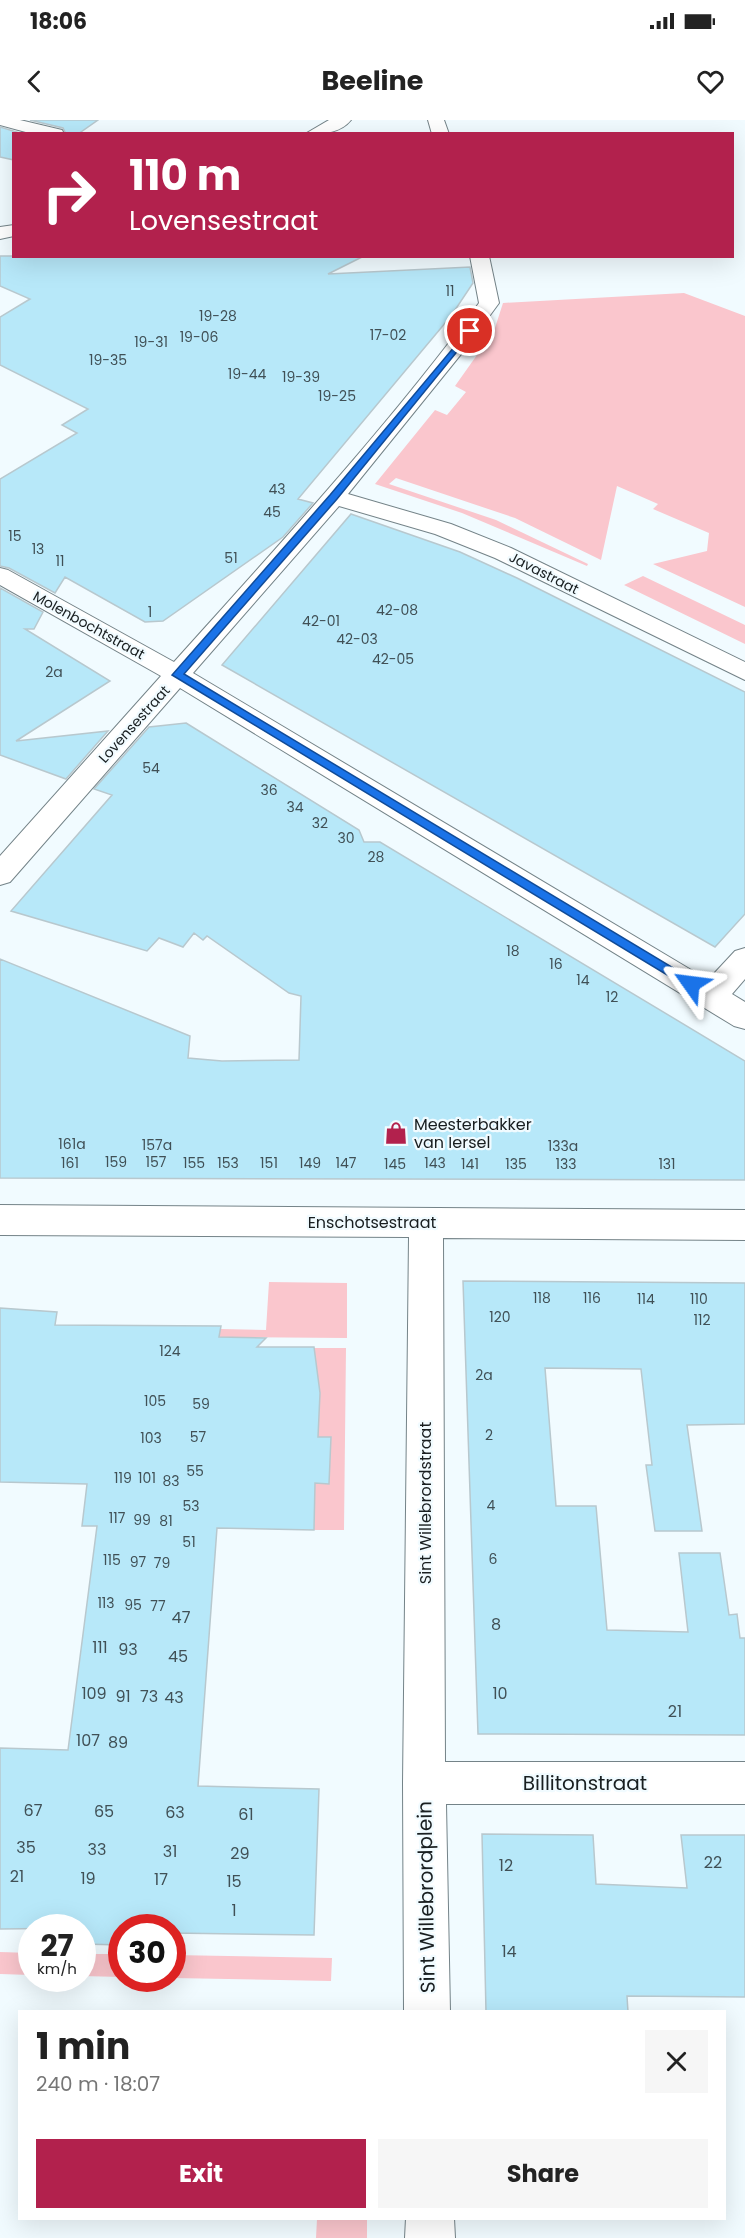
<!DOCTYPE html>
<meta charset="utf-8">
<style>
body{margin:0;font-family:Poppins,sans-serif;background:#f6f6f6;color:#222;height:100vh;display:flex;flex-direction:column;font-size:22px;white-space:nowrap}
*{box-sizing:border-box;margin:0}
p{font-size:20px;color:#767676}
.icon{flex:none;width:33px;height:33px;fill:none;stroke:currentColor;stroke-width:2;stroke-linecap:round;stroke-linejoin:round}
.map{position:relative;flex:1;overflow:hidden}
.sheet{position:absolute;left:18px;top:1890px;width:708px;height:210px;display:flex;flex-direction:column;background:#fff;border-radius:0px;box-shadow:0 6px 24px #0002}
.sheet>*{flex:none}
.guide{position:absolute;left:12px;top:12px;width:722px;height:126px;border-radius:0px;box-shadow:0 6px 24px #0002;background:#b2214d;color:#fff;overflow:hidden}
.speed{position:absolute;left:18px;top:1794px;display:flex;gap:12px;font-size:30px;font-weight:700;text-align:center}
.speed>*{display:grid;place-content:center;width:78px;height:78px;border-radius:50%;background:#fff;box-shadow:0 6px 24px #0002;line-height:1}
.speed small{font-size:15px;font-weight:400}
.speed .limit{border:9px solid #d22;background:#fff;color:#111}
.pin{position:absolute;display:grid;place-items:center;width:51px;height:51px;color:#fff;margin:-26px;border:3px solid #fff;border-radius:50%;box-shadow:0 2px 6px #0007}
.me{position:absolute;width:66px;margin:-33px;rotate:301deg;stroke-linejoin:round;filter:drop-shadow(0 0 4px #0008)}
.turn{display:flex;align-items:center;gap:21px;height:126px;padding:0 18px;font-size:27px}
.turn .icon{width:78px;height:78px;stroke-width:2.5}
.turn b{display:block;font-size:42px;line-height:51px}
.round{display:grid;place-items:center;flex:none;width:63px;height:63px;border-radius:0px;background:#f6f6f6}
.headline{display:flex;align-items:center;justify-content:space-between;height:102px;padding:0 18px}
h1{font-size:36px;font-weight:700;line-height:45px}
.action{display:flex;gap:12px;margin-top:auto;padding:12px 18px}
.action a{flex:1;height:69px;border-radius:0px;background:#b2214d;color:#fff;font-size:24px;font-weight:700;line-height:69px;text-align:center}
.action a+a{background:#f6f6f6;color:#222}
.status{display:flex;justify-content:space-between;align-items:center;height:42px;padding:0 30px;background:#fff;direction:ltr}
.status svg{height:16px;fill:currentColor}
header{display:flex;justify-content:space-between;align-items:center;height:78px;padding:0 18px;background:#fff;font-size:27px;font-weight:700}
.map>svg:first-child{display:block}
.green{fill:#fac6cd}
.building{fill:#b7e8f9;stroke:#b8c8ce;stroke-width:1.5}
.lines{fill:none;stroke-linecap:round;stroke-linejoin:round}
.street-casing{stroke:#748388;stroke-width:2}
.street{fill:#fff;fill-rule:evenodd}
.route{fill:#1a73e8;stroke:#114b97;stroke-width:1.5}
.labels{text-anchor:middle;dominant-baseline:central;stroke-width:4.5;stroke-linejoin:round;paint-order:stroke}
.number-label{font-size:14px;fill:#405056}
.far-street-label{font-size:14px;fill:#181e20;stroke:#f1fbff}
.poi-label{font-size:16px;fill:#181e20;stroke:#f1fbff;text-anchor:start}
.street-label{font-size:16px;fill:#181e20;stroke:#f1fbff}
.near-number-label{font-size:16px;fill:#405056}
.near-street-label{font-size:20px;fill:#181e20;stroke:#f1fbff}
</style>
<div class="status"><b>18:06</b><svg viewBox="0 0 49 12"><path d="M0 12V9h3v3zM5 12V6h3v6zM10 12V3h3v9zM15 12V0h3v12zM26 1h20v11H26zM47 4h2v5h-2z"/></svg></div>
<header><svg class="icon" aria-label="back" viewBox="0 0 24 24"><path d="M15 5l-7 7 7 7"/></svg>Beeline<svg class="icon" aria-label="heart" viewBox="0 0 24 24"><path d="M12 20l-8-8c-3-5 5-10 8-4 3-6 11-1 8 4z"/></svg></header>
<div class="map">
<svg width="745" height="2118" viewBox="0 0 745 2118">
<rect width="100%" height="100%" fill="#f1fbff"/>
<path class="green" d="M 684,173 L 745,196 L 745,487 L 653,444 L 707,431 L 709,413 L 653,389 L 658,384 L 617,366 L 601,440 L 515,398 L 396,358 L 389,364 L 496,400 L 588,444 L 587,446 L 462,393 L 375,364 L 435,290 L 447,295 L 466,272 L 455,266 L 494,211 L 503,183 Z
M 643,456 L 745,505 L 745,524 L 624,465 Z
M 269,1162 L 347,1163 L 347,1218 L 220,1217 L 220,1209 L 266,1210 Z
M 302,1228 L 346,1228 L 344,1410 L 314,1410 L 315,1363 L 329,1363 L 331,1317 L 318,1317 Z
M 0,1832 L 31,1833 L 31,1855 L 0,1854 Z
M 82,1834 L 121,1834 L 121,1857 L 83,1856 Z
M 173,1835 L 332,1838 L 331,1861 L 173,1858 Z
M 317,2099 L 367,2099 L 367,2118 L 316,2118 Z"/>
<path class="building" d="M 30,0 L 98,0 L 78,14 L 66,14 L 63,8 Z
M 0,7 L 23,14 L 14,14 L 14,40 L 0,37 Z
M 0,136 L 364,136 L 328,154 L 470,147 L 473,163 L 451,196 L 298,379 L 313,383 L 283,417 L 163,501 L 145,502 L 65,457 L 55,473 L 9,448 L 0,446 L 0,359 L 77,313 L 62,305 L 88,289 L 0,245 L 0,197 L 30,179 L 0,166 Z
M 351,394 L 460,432 L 517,458 L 745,572 L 745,794 L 715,827 L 222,545 Z
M 0,468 L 43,492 L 34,509 L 25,509 L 110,561 L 16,621 L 108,611 L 66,659 L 0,635 Z
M 186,603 L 359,710 L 364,722 L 380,722 L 745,941 L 745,1060 L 0,1058 L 0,839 L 190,916 L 188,938 L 222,941 L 299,940 L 301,876 L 289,873 L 207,816 L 203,820 L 194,813 L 183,827 L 159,818 L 147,831 L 11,791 L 112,675 L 94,669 L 149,607 Z
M 463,1161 L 745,1163 L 745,1304 L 687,1305 L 702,1411 L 655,1411 L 646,1345 L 652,1345 L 641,1249 L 545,1248 L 556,1386 L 596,1386 L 607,1510 L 688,1512 L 679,1433 L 720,1433 L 729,1495 L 737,1494 L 740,1518 L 745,1518 L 745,1615 L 478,1614 Z
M 0,1188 L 57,1192 L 55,1205 L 221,1206 L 219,1217 L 266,1218 L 257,1227 L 314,1227 L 320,1273 L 318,1317 L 331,1317 L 329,1364 L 315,1363 L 314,1410 L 217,1408 L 198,1666 L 319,1669 L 314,1815 L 172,1813 L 172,1808 L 122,1808 L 122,1825 L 82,1824 L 82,1808 L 0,1809 L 0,1628 L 68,1630 L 97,1406 L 82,1406 L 87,1364 L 0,1362 Z
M 482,1714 L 593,1715 L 596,1764 L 687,1768 L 681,1715 L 745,1715 L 745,1877 L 627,1876 L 628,1892 L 486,1892 Z"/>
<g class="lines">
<g class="street-casing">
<path id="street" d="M 0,0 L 20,0 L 62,10 L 64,14 L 33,14 L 0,5 Z
M 329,0 L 351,0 C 340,14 321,14 305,14 Z
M 428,0 L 444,0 L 449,14 L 432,14 Z
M 14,105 L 14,116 L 0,119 L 0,107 Z
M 470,136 L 489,136 L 499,183 L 466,228 L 348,374 L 451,404 L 511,428 L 745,542 L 745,560 L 495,438 L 435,414 L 339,386 L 193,553 L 708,860 L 735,831 L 745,828 L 745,859 L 732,874 L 745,882 L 745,909 L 734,906 L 180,568 L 10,762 L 0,765 L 0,736 L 161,556 L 0,465 L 0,448 L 8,450 L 174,542 C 279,425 386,309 479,183 Z
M 0,1085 L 745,1090 L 745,1120 L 443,1118 L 445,1642 L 745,1642 L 745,1684 L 446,1684 L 450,1892 L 404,1892 L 403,1663 L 409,1117 L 0,1115 Z
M 406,2098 L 454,2098 L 455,2118 L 405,2118 Z"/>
</g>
<use href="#street" class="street"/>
</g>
<path class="route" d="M 470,208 L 473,209 L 473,212 L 337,379 L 184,554 L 695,861 L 697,864 L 695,867 L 687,867 L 172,555 L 330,375 Z"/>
<defs>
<g id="shop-bare" transform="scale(1.8)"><path d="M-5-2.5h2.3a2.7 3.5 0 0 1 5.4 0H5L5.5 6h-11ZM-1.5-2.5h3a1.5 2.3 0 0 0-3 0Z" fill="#b2214d" stroke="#f1fbff" stroke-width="2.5" paint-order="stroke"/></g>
</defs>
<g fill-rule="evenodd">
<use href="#shop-bare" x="396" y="1013"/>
</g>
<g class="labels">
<g class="number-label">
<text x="450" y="171">11</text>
<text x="218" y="196">19-28</text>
<text x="388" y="215">17-02</text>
<text x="199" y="217">19-06</text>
<text x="151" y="222">19-31</text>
<text x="108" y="240">19-35</text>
<text x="247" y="254">19-44</text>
<text x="301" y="257">19-39</text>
<text x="337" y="276">19-25</text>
<text x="277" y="369">43</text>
<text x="272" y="392">45</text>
<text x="15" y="416">15</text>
<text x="38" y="429">13</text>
<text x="231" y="438">51</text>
<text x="60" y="441">11</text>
<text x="397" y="490">42-08</text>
<text x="150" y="492">1</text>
<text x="321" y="501">42-01</text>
<text x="357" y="519">42-03</text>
<text x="393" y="539">42-05</text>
<text x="54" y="552">2a</text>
<text x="151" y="648">54</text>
<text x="269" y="670">36</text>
<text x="295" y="687">34</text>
<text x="320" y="703">32</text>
<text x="346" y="718">30</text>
<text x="376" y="737">28</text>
<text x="513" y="831">18</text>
<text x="556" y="844">16</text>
<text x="583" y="860">14</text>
<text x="612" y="877">12</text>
<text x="72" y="1024">161a</text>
<text x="157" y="1025">157a</text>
<text x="563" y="1026">133a</text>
<text x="116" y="1042">159</text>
<text x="156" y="1042">157</text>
<text x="70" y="1043">161</text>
<text x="194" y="1043">155</text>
<text x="228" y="1043">153</text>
<text x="269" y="1043">151</text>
<text x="310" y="1043">149</text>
<text x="346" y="1043">147</text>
<text x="435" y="1043">143</text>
<text x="395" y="1044">145</text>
<text x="470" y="1044">141</text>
<text x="516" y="1044">135</text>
<text x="566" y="1044">133</text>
<text x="667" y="1044">131</text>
<text x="542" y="1178">118</text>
<text x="592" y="1178">116</text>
<text x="646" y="1179">114</text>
<text x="699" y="1179">110</text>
<text x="500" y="1197">120</text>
<text x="702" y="1200">112</text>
<text x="170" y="1231">124</text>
<text x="484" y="1255">2a</text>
<text x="155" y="1281">105</text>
<text x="201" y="1284">59</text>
<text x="489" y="1315">2</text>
<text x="198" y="1317">57</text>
<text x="151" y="1318">103</text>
<text x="195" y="1351">55</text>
<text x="123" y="1358">119</text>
<text x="147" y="1358">101</text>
<text x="171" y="1361">83</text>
<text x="491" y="1385">4</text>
<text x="191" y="1386">53</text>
<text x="117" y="1398">117</text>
<text x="142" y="1400">99</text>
<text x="166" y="1401">81</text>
<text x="189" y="1422">51</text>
<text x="493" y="1439">6</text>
<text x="112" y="1440">115</text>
<text x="138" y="1442">97</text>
<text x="162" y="1443">79</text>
<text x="106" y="1483">113</text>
<text x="133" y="1485">95</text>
<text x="158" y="1486">77</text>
</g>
<g class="far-street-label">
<text transform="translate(544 453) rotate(27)">Javastraat</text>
<text transform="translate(89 505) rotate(29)">Molenbochtstraat</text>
<text transform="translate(134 604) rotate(-48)">Lovensestraat</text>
</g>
<g class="poi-label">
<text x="414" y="1004">Meesterbakker<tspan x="414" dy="18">van Iersel</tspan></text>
</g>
<g class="street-label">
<text x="372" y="1102">Enschotsestraat</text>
<text transform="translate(425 1383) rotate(-90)">Sint Willebrordstraat</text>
</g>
<g class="near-number-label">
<text x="181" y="1497">47</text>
<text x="496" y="1504">8</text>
<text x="100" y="1527">111</text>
<text x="128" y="1529">93</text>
<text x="178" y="1536">45</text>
<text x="94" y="1573">109</text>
<text x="500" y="1573">10</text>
<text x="123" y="1576">91</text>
<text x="149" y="1576">73</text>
<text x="174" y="1577">43</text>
<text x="675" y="1591">21</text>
<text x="88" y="1620">107</text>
<text x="118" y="1622">89</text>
<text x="33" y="1690">67</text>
<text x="104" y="1691">65</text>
<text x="175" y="1692">63</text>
<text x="246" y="1694">61</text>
<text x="26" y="1727">35</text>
<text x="97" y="1729">33</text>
<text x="170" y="1731">31</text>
<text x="240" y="1733">29</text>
<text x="713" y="1742">22</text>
<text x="506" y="1745">12</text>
<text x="17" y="1756">21</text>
<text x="88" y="1758">19</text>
<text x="161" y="1759">17</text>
<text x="234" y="1761">15</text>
<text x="234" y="1790">1</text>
<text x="509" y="1831">14</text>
</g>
<g class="near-street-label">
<text x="585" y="1663">Billitonstraat</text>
<text transform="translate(426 1777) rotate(-91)">Sint Willebrordplein</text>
</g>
</g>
</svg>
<div class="speed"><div>27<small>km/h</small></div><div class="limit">30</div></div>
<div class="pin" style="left:470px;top:211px;background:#d93025"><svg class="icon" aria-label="arrive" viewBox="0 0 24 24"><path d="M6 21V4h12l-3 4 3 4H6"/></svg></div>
<svg class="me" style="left:691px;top:864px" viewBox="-20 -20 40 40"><path d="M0-17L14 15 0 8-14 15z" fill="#1a73e8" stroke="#fff" stroke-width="4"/></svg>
<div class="guide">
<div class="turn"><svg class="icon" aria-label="right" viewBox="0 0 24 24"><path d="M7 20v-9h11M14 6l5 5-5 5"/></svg><div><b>110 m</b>Lovensestraat</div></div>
</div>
<section class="sheet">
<div class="headline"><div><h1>1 min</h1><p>240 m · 18:07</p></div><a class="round"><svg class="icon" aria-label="close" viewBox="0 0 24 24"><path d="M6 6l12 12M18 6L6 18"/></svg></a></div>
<div class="action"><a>Exit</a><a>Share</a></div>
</section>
</div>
